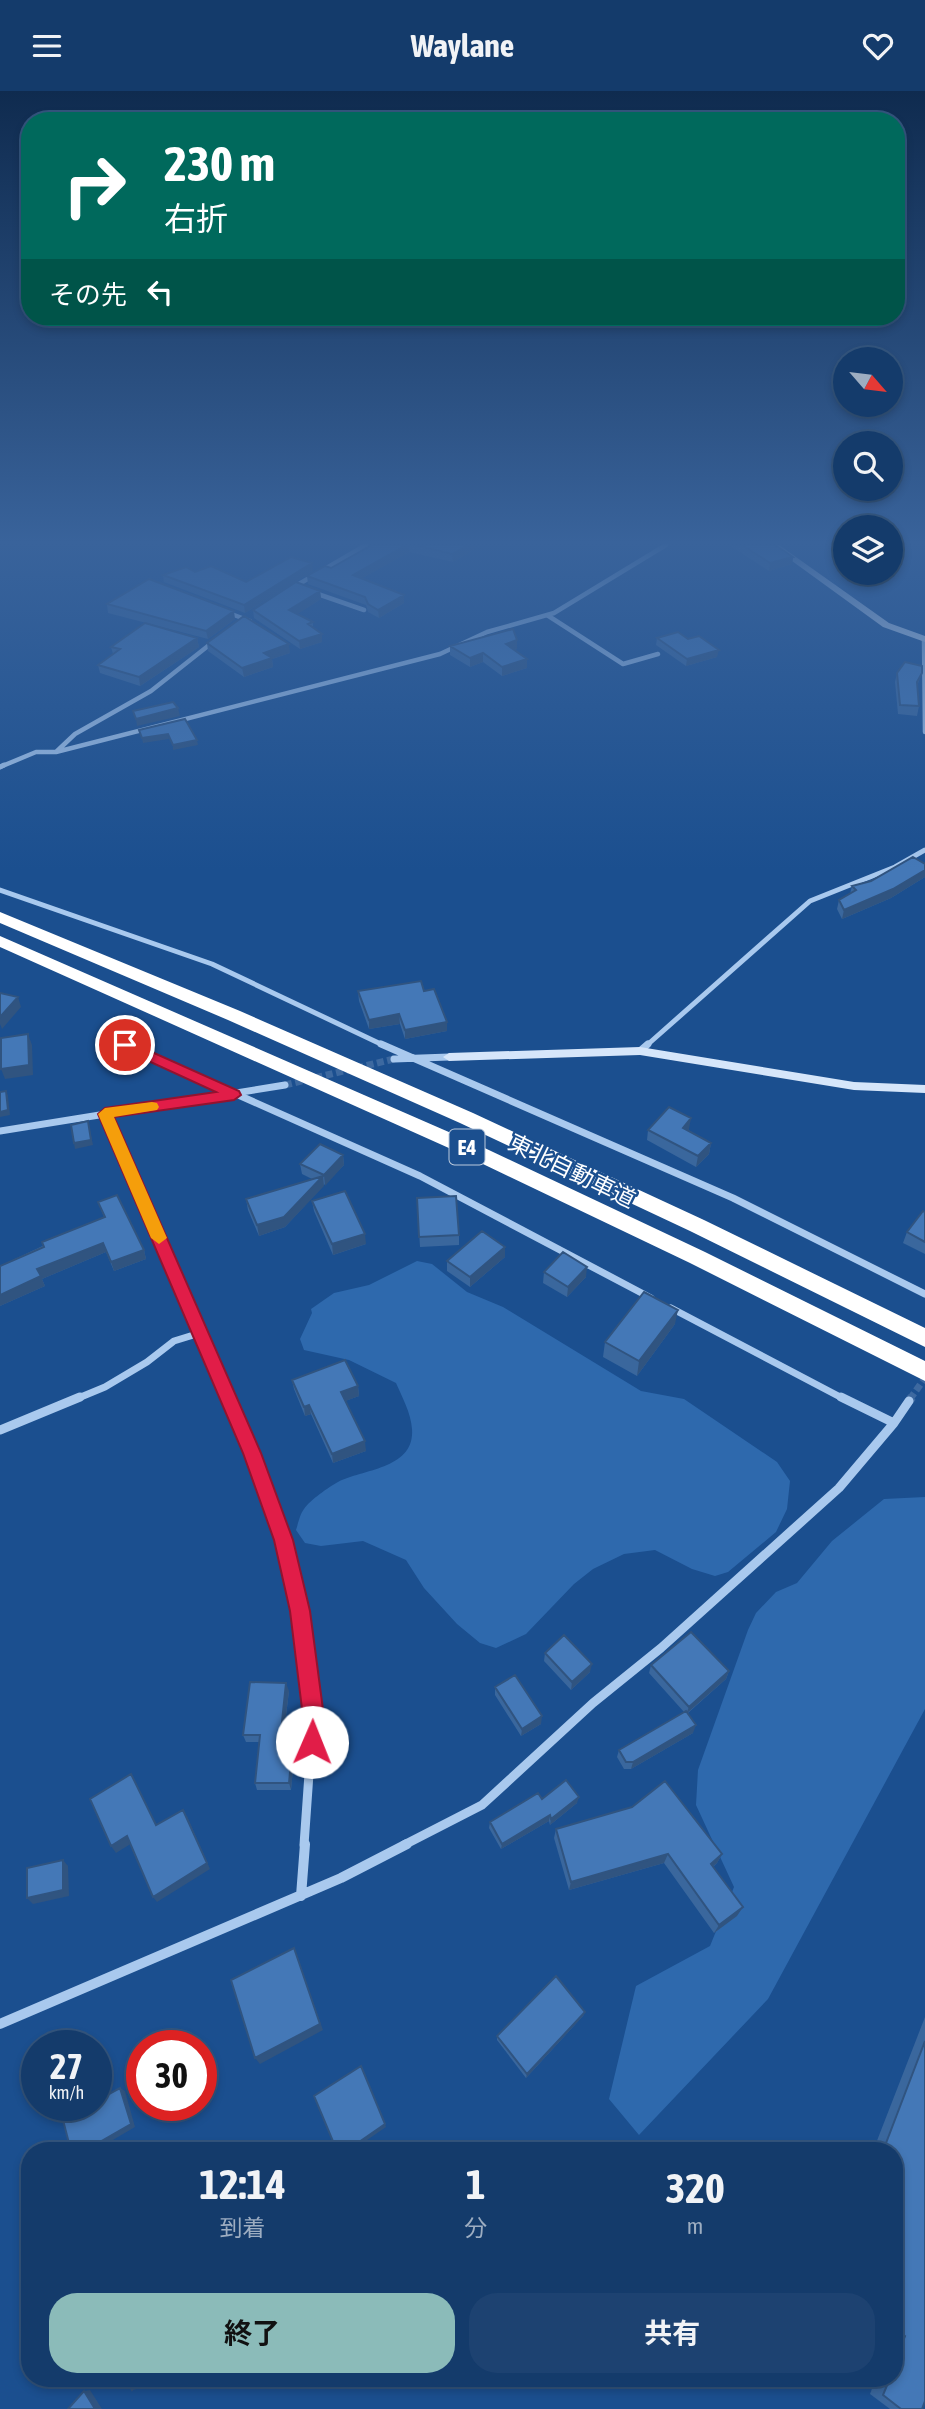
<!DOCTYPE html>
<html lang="ja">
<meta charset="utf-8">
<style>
body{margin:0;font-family:"Asap Condensed","Noto Sans JP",sans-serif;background:#1d4271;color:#f1f3f6;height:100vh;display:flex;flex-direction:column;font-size:26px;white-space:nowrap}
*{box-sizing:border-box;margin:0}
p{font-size:23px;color:#9dadc1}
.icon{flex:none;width:38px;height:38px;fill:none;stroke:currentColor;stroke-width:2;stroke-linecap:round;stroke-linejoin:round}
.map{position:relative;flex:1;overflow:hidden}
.sheet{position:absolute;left:21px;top:2051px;width:882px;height:245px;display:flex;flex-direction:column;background:#143b6b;border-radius:28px;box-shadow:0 4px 10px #0003,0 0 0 2px #33557e}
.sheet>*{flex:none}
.hud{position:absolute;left:21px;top:21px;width:884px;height:214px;border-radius:28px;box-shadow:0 4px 10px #0003,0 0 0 2px #33557e;background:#00695c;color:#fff;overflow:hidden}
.needle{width:46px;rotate:118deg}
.controls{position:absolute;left:833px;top:256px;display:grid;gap:14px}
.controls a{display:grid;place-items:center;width:70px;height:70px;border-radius:50%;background:#143b6b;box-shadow:0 4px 10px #0003,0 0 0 2px #33557e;font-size:35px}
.speed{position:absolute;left:21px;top:1939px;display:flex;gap:14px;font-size:35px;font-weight:700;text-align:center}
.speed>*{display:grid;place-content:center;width:91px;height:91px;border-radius:50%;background:#143b6b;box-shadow:0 4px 10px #0003,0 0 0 2px #33557e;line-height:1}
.speed small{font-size:18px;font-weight:400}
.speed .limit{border:10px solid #d22;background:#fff;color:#111}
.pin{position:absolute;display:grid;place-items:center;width:60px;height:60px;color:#fff;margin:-30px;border:4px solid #fff;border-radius:50%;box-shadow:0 2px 7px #0007}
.me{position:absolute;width:77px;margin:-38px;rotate:1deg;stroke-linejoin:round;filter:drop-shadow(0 0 5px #0008)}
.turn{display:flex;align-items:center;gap:24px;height:147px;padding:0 28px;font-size:32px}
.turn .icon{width:91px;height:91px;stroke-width:2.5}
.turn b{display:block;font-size:49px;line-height:60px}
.then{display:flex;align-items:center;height:66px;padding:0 28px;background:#0003;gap:14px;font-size:26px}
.eta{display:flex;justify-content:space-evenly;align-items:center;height:119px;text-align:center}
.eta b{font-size:42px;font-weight:700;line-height:49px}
.action{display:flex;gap:14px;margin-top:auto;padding:14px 28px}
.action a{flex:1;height:80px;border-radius:28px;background:#8bbbb9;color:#111;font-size:28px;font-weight:700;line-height:80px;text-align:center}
.action a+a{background:#1d4271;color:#f1f3f6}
header{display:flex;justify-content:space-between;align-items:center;height:91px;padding:0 28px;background:#143b6b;font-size:32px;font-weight:700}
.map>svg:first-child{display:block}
.green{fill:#2e69ad}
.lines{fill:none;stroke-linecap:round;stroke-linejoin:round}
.street-tunnel-far1{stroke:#3d69a0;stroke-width:7;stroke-dasharray:7 3.5;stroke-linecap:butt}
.street-tunnel{stroke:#3d69a0;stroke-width:9;stroke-dasharray:9 4.5;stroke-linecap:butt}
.street-far4{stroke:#a9c9ee;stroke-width:4.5}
.street-far3{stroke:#a9c9ee;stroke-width:5}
.street-far2{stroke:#a9c9ee;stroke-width:7}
.street-far1{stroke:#a9c9ee;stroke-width:9}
.street{stroke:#a9c9ee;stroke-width:10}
.secondary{fill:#d6e6fa;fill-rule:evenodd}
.highway{fill:#fff;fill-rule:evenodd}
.wall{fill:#3a679d}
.shaded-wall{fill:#305480}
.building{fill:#4478b7;stroke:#305480;stroke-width:2}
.route{fill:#e11d48;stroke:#92132f;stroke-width:2}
.slow{fill:#f59e0b}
.labels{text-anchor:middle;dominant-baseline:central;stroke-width:5;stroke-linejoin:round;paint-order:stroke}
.shield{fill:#1b4f8f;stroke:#bbcadd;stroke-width:2}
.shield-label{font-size:21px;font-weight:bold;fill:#fff}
.street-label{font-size:23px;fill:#fff;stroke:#1b4f8f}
</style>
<header><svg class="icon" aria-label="menu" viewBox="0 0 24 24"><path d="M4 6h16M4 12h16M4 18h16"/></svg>Waylane<svg class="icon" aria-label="heart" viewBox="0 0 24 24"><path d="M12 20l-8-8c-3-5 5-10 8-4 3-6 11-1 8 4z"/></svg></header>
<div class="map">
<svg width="925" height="2318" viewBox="0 0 925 2318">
<rect width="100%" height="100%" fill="#1b4f8f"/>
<path class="green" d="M 417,1170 L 432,1173 L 467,1201 L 503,1216 L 641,1300 L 684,1308 L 777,1371 L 790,1390 L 787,1418 L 776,1441 L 728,1481 L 715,1485 L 692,1478 L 655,1459 L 624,1463 L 593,1478 L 574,1493 L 526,1543 L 496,1557 L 480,1552 L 457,1533 L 424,1497 L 406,1469 L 363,1450 L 321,1455 L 305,1452 L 296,1439 C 298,1433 300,1423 304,1418 C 310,1409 329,1396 338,1391 C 363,1378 415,1378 412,1338 C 411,1322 402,1306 396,1292 L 349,1269 L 304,1259 L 300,1248 L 312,1222 L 311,1218 L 334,1202 L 369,1194 Z
M 925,1406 L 925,1618 L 768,1908 L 639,2044 L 609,2008 L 636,1895 L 710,1855 L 734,1796 L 696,1714 L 698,1679 L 748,1539 L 756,1522 L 776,1501 L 797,1492 L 832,1450 L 884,1408 Z"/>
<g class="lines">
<path class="street-tunnel-far1" d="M 285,994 L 394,968
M 910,1308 L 925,1287"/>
<path class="street-tunnel" d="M 909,1310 L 912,1306"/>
<path class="street-far4" d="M 292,497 L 366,454
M 312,501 L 364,519
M 226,521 L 250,530
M 547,524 L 623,573 L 658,563
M 924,548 L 925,641
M 56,661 L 440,563 L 487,541 L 554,522 L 666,454
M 0,676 L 36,661 L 56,661 L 75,643 L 151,600 L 213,551"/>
<path class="street-far3" d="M 0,676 L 4,674
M 0,799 L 212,873 L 385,955
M 103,944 L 128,955
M 646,955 L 810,810 L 895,776 L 925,759"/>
<path class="street-far2" d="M 124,953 L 420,1085 L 651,1207
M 381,953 L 733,1107 L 925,1203
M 640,960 L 648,953
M 394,968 L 449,966
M 105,1023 L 229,1308
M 0,1040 L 285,994
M 671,1217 L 844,1308
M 76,1308 L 105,1296 L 147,1271 L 174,1250 L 200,1242"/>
<path class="street-far1" d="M 228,1306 L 284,1449 L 300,1520 L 313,1626 L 304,1754
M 841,1306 L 894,1332
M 0,1339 L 80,1306
M 404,1754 L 482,1714 L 593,1612 L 661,1557 L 839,1397 L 894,1332 L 909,1310"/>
<path class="street" d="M 301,1805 L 305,1753
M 0,1933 L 341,1787 L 407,1753"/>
<path class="secondary" d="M 770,454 L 779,454 L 889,532 L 925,545 L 925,551 L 883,536 Z
M 640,956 L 854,991 L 925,994 L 925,1002 L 854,999 L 640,964 L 449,970 L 443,966 L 449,962 Z"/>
<path class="highway" d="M 0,821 L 240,920 L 473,1022 L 704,1129 L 925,1237 L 925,1256 L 690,1140 L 460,1032 L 228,929 L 0,832 Z
M 0,845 L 474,1052 L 705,1161 L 925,1270 L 925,1290 L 690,1172 L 460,1062 L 0,856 Z"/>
</g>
<path class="wall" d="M 372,454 L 481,454 L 453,471 L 409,461 L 362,487 L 404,504 L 404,512 L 379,527 L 368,521 L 366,514 L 308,493 L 307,485 L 331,477 Z
M 729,454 L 775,454 L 793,466 L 792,473 L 769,480 Z
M 313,480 L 245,522 L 164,491 L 163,484 L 195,481 L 246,491 Z
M 320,500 L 321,508 L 297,523 L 313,531 L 313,537 L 322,551 L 300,558 L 254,527 L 253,519 Z
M 107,513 L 235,528 L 208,548 L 108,522 Z
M 197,547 L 199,556 L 140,595 L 100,582 L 98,574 L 113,563 L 111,556 Z
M 657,547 L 688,548 L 717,566 L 686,575 L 656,554 Z
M 517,549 L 517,558 L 514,559 L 527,568 L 527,577 L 502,585 L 483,571 L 470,576 L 450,564 L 450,555 Z
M 207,552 L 290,562 L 272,568 L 273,576 L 244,586 L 208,560 Z
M 897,582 L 922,582 L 917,595 L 919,615 L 917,625 L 898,623 L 895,591 Z
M 925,773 L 925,786 L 891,807 L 842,828 L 837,818 L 839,809 L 850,803 L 852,795 Z
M 358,900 L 424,900 L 447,931 L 447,940 L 405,948 L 400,933 L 369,938 L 359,910 Z
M 689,1038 L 688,1039 L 711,1052 L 709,1063 L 696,1076 L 647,1049 L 648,1039 Z
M 343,1064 L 344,1074 L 324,1094 L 285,1136 L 259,1145 L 248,1119 L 246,1108 L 312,1088 L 302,1083 L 300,1073 Z
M 417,1107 L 459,1144 L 459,1154 L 420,1156 Z
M 312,1110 L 366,1153 L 333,1164 L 314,1120 Z
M 98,1111 L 144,1159 L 146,1168 L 114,1180 L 106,1161 L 42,1188 L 45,1195 L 0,1215 L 0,1175 L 104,1126 Z
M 925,1121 L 925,1163 L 903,1152 L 907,1141 Z
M 505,1156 L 505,1166 L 470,1196 L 447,1180 L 447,1170 Z
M 544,1181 L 586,1186 L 567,1206 L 543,1192 Z
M 675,1233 L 637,1285 L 603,1266 L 605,1251 Z
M 292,1289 L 358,1295 L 359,1305 L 345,1310 L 366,1360 L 333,1372 L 311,1323 L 305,1325 L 294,1298 Z
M 545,1562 L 590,1581 L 571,1599 L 544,1570 Z
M 651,1574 L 729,1580 L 726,1588 L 688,1622 L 693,1642 L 631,1678 L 624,1678 L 617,1666 L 619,1659 L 684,1621 L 649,1582 Z
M 495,1596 L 541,1633 L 521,1645 L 495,1604 Z
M 289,1600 L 283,1650 L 293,1650 L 295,1657 L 291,1699 L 257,1699 L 255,1692 L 259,1651 L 246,1651 L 243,1644 Z
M 542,1708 L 577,1712 L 550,1734 L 549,1730 L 501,1758 L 489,1737 L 490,1731 Z
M 556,1738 L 722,1763 L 717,1772 L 713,1776 L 737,1825 L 714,1842 L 664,1772 L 569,1799 L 554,1747 Z
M 585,1921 L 583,1925 L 526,1987 L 497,1949 L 497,1945 Z
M 925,1926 L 925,2310 L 922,2318 L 890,2318 L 870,2303 L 876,2287 L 894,2287 L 894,2060 L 873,2060 Z"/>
<path class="shaded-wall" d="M 406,454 L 409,454 L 409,461 L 354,492 L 353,484 Z
M 468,454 L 481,454 L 453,471 L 452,463 Z
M 793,466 L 792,473 L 769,480 L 770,472 Z
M 312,472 L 313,480 L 245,522 L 244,514 Z
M 320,500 L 321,508 L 290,528 L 289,519 Z
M 404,504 L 404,512 L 379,527 L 378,519 Z
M 234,520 L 235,528 L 208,548 L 206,540 Z
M 322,543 L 322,551 L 300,558 L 299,550 Z
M 197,547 L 199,556 L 140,595 L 139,586 Z
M 517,549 L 517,558 L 506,562 L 506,553 Z
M 289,553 L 290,562 L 272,568 L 273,576 L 244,586 L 242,577 L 264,562 Z
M 719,559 L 717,566 L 686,575 L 687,568 Z
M 483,562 L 483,571 L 470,576 L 470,567 Z
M 527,568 L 527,577 L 502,585 L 502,576 Z
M 178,617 L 180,625 L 137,635 L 136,628 Z
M 168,643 L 169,648 L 143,652 L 142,647 Z
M 197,649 L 198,654 L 173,659 L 173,654 Z
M 925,779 L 925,786 L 891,807 L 842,828 L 844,819 Z
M 18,906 L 21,916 L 2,938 L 0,933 L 0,926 Z
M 399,923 L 400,933 L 369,938 L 369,929 Z
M 447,931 L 447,940 L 405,948 L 405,939 Z
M 28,943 L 32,954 L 33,984 L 5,988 L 1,978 Z
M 6,1000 L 8,1005 L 10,1024 L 0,1026 L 0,1021 Z
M 691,1027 L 689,1038 L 681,1047 L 683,1037 Z
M 88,1030 L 93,1054 L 75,1058 L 74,1052 Z
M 711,1052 L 709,1063 L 696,1076 L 698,1065 Z
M 343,1064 L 344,1074 L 325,1095 L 324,1084 Z
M 323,1085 L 324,1095 L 285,1136 L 259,1145 L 257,1134 Z
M 365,1143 L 366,1153 L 333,1164 L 332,1153 Z
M 103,1152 L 106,1161 L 42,1188 L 45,1195 L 0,1215 L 0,1204 L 37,1178 Z
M 505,1156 L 505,1166 L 470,1196 L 470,1186 Z
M 144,1159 L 146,1168 L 114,1180 L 111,1171 Z
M 587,1176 L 586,1186 L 567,1206 L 568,1196 Z
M 678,1219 L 675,1233 L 637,1285 L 639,1270 Z
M 358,1295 L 359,1305 L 343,1311 L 341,1301 Z
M 309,1314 L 311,1323 L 305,1325 L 304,1316 Z
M 365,1350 L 366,1360 L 333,1372 L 332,1363 Z
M 592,1573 L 590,1581 L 571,1599 L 572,1591 Z
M 729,1580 L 726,1588 L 686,1623 L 689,1616 Z
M 286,1592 L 289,1600 L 282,1657 L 280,1650 Z
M 542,1625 L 541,1633 L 521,1645 L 522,1638 Z
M 696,1634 L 693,1642 L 631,1678 L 633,1671 Z
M 293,1650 L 295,1657 L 291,1699 L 289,1692 Z
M 579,1706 L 577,1712 L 550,1734 L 551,1728 Z
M 550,1724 L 549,1730 L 501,1758 L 502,1753 Z
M 187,1725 L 210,1778 L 157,1811 L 153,1806 Z
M 127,1745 L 132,1752 L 116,1762 L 111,1755 Z
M 668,1763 L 664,1772 L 569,1799 L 571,1791 Z
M 722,1763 L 717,1772 L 706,1781 L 711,1773 Z
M 63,1769 L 68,1775 L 69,1805 L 33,1813 L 27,1807 Z
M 743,1816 L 737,1825 L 714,1842 L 719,1834 Z
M 294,1857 L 323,1939 L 260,1973 L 255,1967 Z
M 585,1921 L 583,1925 L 526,1987 L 527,1983 Z
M 120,1997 L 125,2000 L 135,2036 L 94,2060 L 84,2060 Z
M 385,2033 L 386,2036 L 351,2060 L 346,2060 Z
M 142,2287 L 147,2287 L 137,2298 L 132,2299 Z
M 90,2299 L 102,2318 L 95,2318 L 84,2300 Z"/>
<path class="building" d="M 372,454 L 406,454 L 353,484 L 404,504 L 378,519 L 368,513 L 365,506 L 307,485 L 325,475 L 331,477 Z
M 415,454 L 468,454 L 452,463 Z
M 742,454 L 775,454 L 793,466 L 770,472 Z
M 291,466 L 312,472 L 244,514 L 163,484 L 186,476 L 195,481 L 211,475 L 246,491 Z
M 149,488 L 234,520 L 206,540 L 107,513 Z
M 296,491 L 320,500 L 289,519 L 313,531 L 308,533 L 322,543 L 299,550 L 253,519 Z
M 244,525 L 289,553 L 264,562 L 272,567 L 242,577 L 207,552 Z
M 145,532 L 197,547 L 139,586 L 98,574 L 120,558 L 111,556 Z
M 513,538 L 517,549 L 506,553 L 527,568 L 502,576 L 483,562 L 470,567 L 450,555 Z
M 678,541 L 688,548 L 699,545 L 719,559 L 687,568 L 657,547 Z
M 905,571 L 922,575 L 922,582 L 917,591 L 919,615 L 900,614 L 897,582 Z
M 173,611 L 178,617 L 136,628 L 133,620 Z
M 185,628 L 197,649 L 173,654 L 168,643 L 142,647 L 139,639 Z
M 913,766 L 925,773 L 925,779 L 893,798 L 844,819 L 839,809 L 856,799 L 852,795 L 871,790 Z
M 421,890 L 424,900 L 434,898 L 447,931 L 405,939 L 399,923 L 369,929 L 358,900 Z
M 0,902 L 18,906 L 0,926 Z
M 28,943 L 29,974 L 1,978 L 1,947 Z
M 6,1000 L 8,1019 L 0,1021 L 0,1001 Z
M 669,1016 L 691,1027 L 683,1037 L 711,1052 L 698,1065 L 648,1039 Z
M 88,1030 L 91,1049 L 74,1052 L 71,1034 Z
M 320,1053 L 343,1064 L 324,1084 L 300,1073 Z
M 323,1085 L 284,1126 L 257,1134 L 246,1108 Z
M 345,1100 L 365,1143 L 332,1153 L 312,1110 Z
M 117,1104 L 144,1159 L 111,1171 L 103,1152 L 37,1178 L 41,1185 L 0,1204 L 0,1175 L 44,1156 L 42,1151 L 105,1126 L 98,1111 Z
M 456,1105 L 459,1144 L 419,1146 L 417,1107 Z
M 923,1120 L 925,1121 L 925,1151 L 907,1141 Z
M 482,1140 L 505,1156 L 470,1186 L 447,1170 Z
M 563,1161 L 587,1176 L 568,1196 L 544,1181 Z
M 644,1201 L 678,1219 L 639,1270 L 605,1251 Z
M 345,1269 L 358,1295 L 341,1301 L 365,1350 L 332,1363 L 309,1314 L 304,1316 L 292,1289 Z
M 691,1541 L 729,1580 L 689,1616 L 651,1574 Z
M 564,1544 L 592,1573 L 572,1591 L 545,1562 Z
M 515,1584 L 542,1625 L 522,1638 L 495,1596 Z
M 250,1591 L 286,1592 L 280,1650 L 293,1650 L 289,1692 L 255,1692 L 260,1644 L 243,1644 Z
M 686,1620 L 696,1634 L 633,1671 L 626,1671 L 619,1659 Z
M 131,1683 L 156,1734 L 183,1719 L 207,1772 L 153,1806 L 127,1745 L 111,1755 L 90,1708 Z
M 566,1689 L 579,1706 L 551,1728 L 550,1724 L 502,1753 L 490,1731 L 538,1702 L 542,1708 Z
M 665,1690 L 722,1763 L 711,1773 L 743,1816 L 719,1834 L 668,1763 L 571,1791 L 556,1738 L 632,1716 Z
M 63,1769 L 63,1799 L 27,1807 L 27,1777 Z
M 294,1857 L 320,1933 L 255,1967 L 231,1889 Z
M 556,1885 L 585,1921 L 527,1983 L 497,1945 Z
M 925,1950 L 925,2310 L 922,2318 L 901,2318 L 883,2304 L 890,2287 L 894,2287 L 894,2274 L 905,2245 L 894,2237 L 894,2060 L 883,2060 Z
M 361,1975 L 385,2033 L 346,2060 L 337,2060 L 314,2005 Z
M 120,1997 L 131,2033 L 84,2060 L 71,2060 L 63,2029 L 89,2014 L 96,2014 L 96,2010 Z
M 124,2287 L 142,2287 L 132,2299 Z
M 84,2300 L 95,2318 L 68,2318 Z"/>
<linearGradient id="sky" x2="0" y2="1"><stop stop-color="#0f2b4f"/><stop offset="0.58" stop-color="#39639b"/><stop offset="1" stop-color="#39639b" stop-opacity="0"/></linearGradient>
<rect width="925" height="779" fill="url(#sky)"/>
<path class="route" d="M 125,949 L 239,1000 L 241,1004 L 234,1009 L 114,1026 L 261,1362 L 293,1449 L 310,1520 L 324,1626 L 319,1659 L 312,1662 L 304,1659 L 301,1651 L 303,1626 L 290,1520 L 274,1449 L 243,1362 L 98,1023 L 105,1017 L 216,1001 L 120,957 L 118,954 Z"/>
<path class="slow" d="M 152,1011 L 157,1012 L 159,1016 L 157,1019 L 114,1026 L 167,1147 L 159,1153 L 151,1147 L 98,1023 L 105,1017 Z"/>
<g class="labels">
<rect class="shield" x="449.5" y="1038.5" width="35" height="35" rx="5"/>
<g class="shield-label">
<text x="467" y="1056">E4</text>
</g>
<g class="street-label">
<text transform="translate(572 1080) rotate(26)">東北自動車道</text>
</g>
</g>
</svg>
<div class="controls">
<a><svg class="needle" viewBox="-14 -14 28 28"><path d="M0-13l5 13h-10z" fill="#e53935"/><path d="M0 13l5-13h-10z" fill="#9dadc1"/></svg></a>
<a><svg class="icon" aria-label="search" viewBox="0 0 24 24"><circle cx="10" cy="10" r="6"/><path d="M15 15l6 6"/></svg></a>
<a><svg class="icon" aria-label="layers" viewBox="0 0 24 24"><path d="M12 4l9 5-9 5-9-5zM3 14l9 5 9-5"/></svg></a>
</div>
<div class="speed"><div>27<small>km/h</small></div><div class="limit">30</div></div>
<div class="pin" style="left:125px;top:954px;background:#d93025"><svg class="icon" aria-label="arrive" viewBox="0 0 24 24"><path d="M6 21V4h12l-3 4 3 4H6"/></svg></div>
<svg class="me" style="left:312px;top:1651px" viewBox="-20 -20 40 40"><circle r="19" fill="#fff"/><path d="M0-13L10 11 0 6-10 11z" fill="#e11d48"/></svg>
<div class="hud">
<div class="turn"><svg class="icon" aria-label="right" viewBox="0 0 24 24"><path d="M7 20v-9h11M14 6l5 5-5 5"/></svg><div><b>230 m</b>右折</div></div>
<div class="then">その先<svg class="icon" aria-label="left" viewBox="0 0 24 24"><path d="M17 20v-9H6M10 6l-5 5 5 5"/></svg></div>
</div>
<section class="sheet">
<div class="eta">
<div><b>12:14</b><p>到着</p></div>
<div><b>1</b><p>分</p></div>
<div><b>320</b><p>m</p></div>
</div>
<div class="action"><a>終了</a><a>共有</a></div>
</section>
</div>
